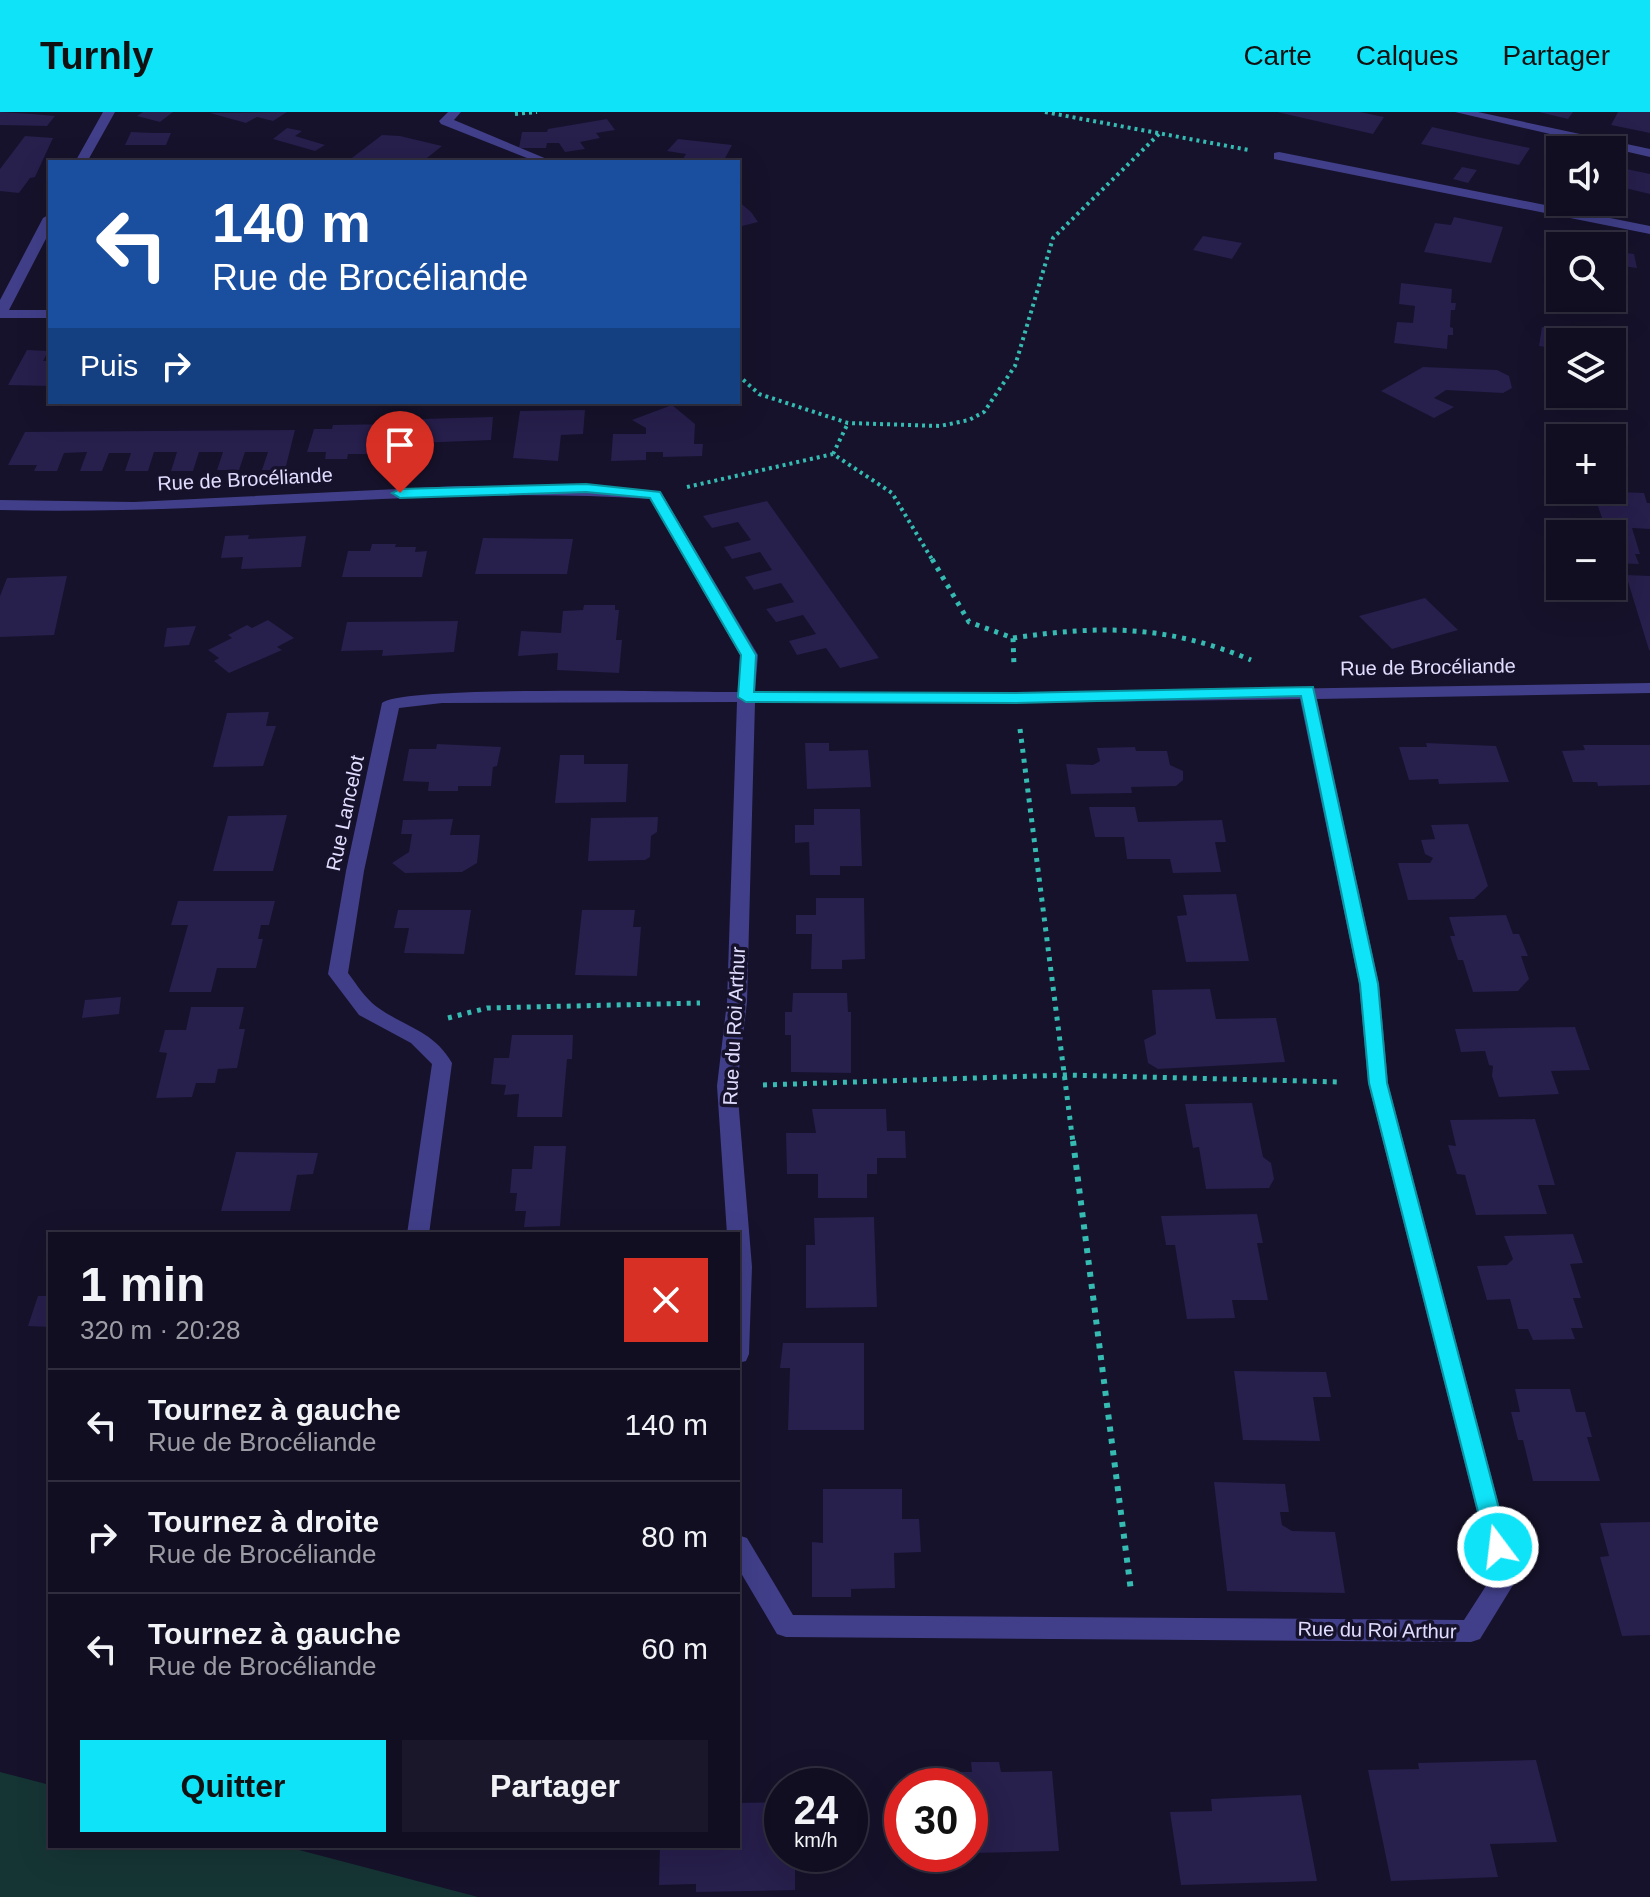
<!DOCTYPE html>
<html lang="fr">
<meta charset="utf-8">
<style>
body{margin:0;font-family:Arial,sans-serif;background:#191729;color:#f1f3f6;height:100vh;display:flex;flex-direction:column;font-size:30px;white-space:nowrap}
*{box-sizing:border-box;margin:0}
p{font-size:26px;color:#9c9ca5}
.icon{flex:none;width:44px;height:44px;fill:none;stroke:currentColor;stroke-width:2;stroke-linecap:round;stroke-linejoin:round}
.map{position:relative;flex:1;overflow:hidden}
.sheet{position:absolute;left:48px;top:1120px;width:692px;height:616px;display:flex;flex-direction:column;background:#100e20;border-radius:0px;box-shadow:0 8px 32px #0002,0 0 0 2px #302e3e}
.sheet>*{flex:none}
.hud{position:absolute;left:48px;top:48px;width:692px;height:244px;border-radius:0px;box-shadow:0 8px 32px #0002,0 0 0 2px #302e3e;background:#1a4fa0;color:#fff;overflow:hidden}
.fabs{position:absolute;left:1546px;top:24px;display:grid;gap:16px}
.fabs a{display:grid;place-items:center;width:80px;height:80px;border-radius:0px;background:#100e20;box-shadow:0 8px 32px #0002,0 0 0 2px #302e3e;font-size:40px}
.speed{position:absolute;left:764px;top:1656px;display:flex;gap:16px;font-size:40px;font-weight:700;text-align:center}
.speed>*{display:grid;place-content:center;width:104px;height:104px;border-radius:50%;background:#100e20;box-shadow:0 8px 32px #0002,0 0 0 2px #302e3e;line-height:1}
.speed small{font-size:20px;font-weight:400}
.speed .limit{border:12px solid #d22;background:#fff;color:#111}
.pin{position:absolute;display:grid;place-items:center;width:68px;height:68px;color:#fff;margin:-82px -34px;border-radius:50% 50% 50% 0;rotate:-45deg;box-shadow:0 0 8px #0007}
.pin .icon{rotate:45deg}
.me{position:absolute;width:88px;margin:-44px;rotate:345deg;stroke-linejoin:round;filter:drop-shadow(0 0 6px #0008)}
.turn{display:flex;align-items:center;gap:28px;height:168px;padding:0 32px;font-size:36px}
.turn .icon{width:104px;height:104px;stroke-width:2.5}
.turn b{display:block;font-size:56px;line-height:68px}
.then{display:flex;align-items:center;height:76px;padding:0 32px;background:#0003;gap:16px;font-size:30px}
.round{display:grid;place-items:center;flex:none;width:84px;height:84px;border-radius:0px;background:#191729}
.headline{display:flex;align-items:center;justify-content:space-between;height:136px;padding:0 32px}
h1{font-size:48px;font-weight:700;line-height:60px}
.primary-button{display:flex;gap:16px;margin-top:auto;padding:16px 32px}
.primary-button a{flex:1;height:92px;border-radius:0px;background:#0fe3f8;color:#111;font-size:32px;font-weight:700;line-height:92px;text-align:center}
.primary-button a+a{background:#191729;color:#f1f3f6}
ul{padding:0;list-style:none}
li{display:flex;align-items:center;gap:24px;height:112px;padding:0 32px;border-top:2px solid #302e3e}
li div{flex:1}
li b{display:block;font-size:30px}
li em{font-style:normal}
header{display:flex;align-items:center;gap:48px;box-sizing:border-box;height:112px;padding:0 40px;background:#0fe3f8;color:#111}
header strong{font-size:38px}
nav{display:flex;gap:44px;margin-inline-start:auto;font-size:28px}
.map>svg:first-child{display:block}
.green{fill:#153534}
.building{fill:#271f4c}
.lines{fill:none;stroke-linecap:round;stroke-linejoin:round}
.path-far2{stroke:#35bbb1;stroke-width:4;stroke-dasharray:3 4;stroke-linecap:butt}
.path-far1{stroke:#35bbb1;stroke-width:5;stroke-dasharray:4 6;stroke-linecap:butt}
.path{stroke:#35bbb1;stroke-width:6;stroke-dasharray:5 7;stroke-linecap:butt}
.minor{fill:#413f89;fill-rule:evenodd}
.route{fill:#0fe3f8;stroke:#0a94a1;stroke-width:2}
.labels{text-anchor:middle;dominant-baseline:central;stroke-width:7;stroke-linejoin:round;paint-order:stroke}
.street-label{font-size:20px;fill:#e1ddfe;stroke:#16122b}
</style>
<header>
<strong>Turnly</strong>
<nav><a>Carte</a><a>Calques</a><a>Partager</a></nav>
</header>
<div class="map">
<svg width="1650" height="1785" viewBox="0 0 1650 1785">
<rect width="100%" height="100%" fill="#16122b"/>
<path class="green" d="M 0,1660 L 50,1673 L 50,1734 L 284,1734 L 478,1785 L 0,1785 Z"/>
<path class="building" d="M 0,0 L 33,2 L 55,4 L 47,14 L 0,13 Z
M 143,0 L 173,0 L 160,10 L 137,4 Z
M 287,0 L 273,9 L 257,5 L 246,11 L 210,1 Z
M 1277,0 L 1360,0 L 1384,5 L 1373,22 Z
M 1539,0 L 1573,0 L 1568,7 Z
M 1618,0 L 1650,0 L 1650,21 L 1611,13 Z
M 607,7 L 615,18 L 596,21 L 600,26 L 580,30 L 585,37 L 565,40 L 559,31 L 547,31 L 546,36 L 519,36 L 522,20 L 547,20 L 548,17 Z
M 1432,15 L 1482,26 L 1530,36 L 1519,53 L 1421,32 Z
M 287,16 L 302,19 L 295,24 L 325,33 L 315,39 L 273,27 Z
M 131,20 L 153,21 L 171,21 L 166,33 L 125,33 Z
M 382,23 L 400,24 L 442,34 L 422,50 L 348,49 Z
M 25,24 L 53,26 L 35,65 L 30,66 L 19,81 L 0,79 L 0,57 Z
M 678,27 L 732,33 L 723,50 L 681,50 L 686,42 L 667,39 Z
M 1612,54 L 1650,62 L 1650,82 L 1612,73 Z
M 1462,55 L 1477,58 L 1468,71 L 1453,67 Z
M 738,89 L 751,100 L 758,110 L 738,115 Z
M 1454,105 L 1503,115 L 1491,151 L 1424,140 L 1435,111 L 1451,113 Z
M 1203,124 L 1242,131 L 1232,147 L 1193,138 Z
M 1612,139 L 1634,142 L 1637,156 L 1614,153 L 1619,188 L 1612,187 Z
M 1401,171 L 1452,177 L 1451,191 L 1456,191 L 1455,198 L 1451,198 L 1450,215 L 1453,216 L 1453,223 L 1448,223 L 1447,237 L 1394,231 L 1397,210 L 1413,211 L 1415,194 L 1399,192 Z
M 1571,214 L 1617,220 L 1616,241 L 1612,240 L 1612,230 L 1560,230 L 1560,237 L 1539,234 L 1542,215 L 1570,218 Z
M 27,238 L 48,239 L 43,249 L 50,249 L 50,274 L 8,273 Z
M 1423,255 L 1497,258 L 1509,264 L 1512,276 L 1503,281 L 1446,278 L 1434,286 L 1454,295 L 1434,306 L 1381,279 Z
M 672,293 L 695,312 L 694,332 L 703,332 L 702,344 L 663,345 L 663,340 L 646,340 L 646,348 L 611,349 L 613,322 L 646,322 L 646,316 L 632,308 Z
M 585,298 L 583,322 L 561,323 L 558,349 L 513,346 L 520,299 Z
M 493,305 L 491,328 L 418,331 L 421,307 Z
M 398,312 L 394,334 L 372,334 L 370,342 L 348,342 L 347,347 L 325,347 L 326,340 L 307,340 L 314,317 L 332,317 L 333,313 Z
M 295,318 L 285,358 L 262,358 L 268,340 L 245,340 L 239,358 L 217,358 L 223,340 L 199,340 L 193,359 L 171,359 L 177,340 L 154,340 L 148,359 L 125,359 L 131,341 L 109,341 L 102,359 L 80,359 L 87,340 L 64,341 L 57,359 L 34,359 L 37,353 L 8,353 L 25,320 Z
M 1593,379 L 1644,381 L 1647,391 L 1650,391 L 1650,417 L 1632,416 L 1640,442 L 1635,442 L 1639,452 L 1612,451 L 1612,422 L 1579,422 L 1577,414 L 1605,415 Z
M 767,389 L 879,546 L 840,556 L 826,536 L 797,543 L 789,529 L 816,522 L 803,503 L 776,510 L 766,497 L 794,490 L 781,471 L 754,478 L 745,465 L 772,458 L 760,440 L 732,447 L 724,435 L 751,428 L 738,410 L 712,416 L 703,404 Z
M 249,423 L 248,427 L 306,424 L 301,455 L 241,457 L 243,445 L 221,446 L 225,424 Z
M 483,426 L 573,427 L 567,462 L 475,462 Z
M 372,432 L 396,432 L 395,435 L 416,435 L 415,440 L 427,439 L 422,465 L 342,465 L 348,439 L 370,439 Z
M 1626,463 L 1650,464 L 1650,538 L 1649,538 Z
M 67,464 L 54,523 L 0,525 L 0,484 L 7,466 Z
M 1425,486 L 1458,518 L 1392,537 L 1359,504 Z
M 584,493 L 615,493 L 615,498 L 619,498 L 616,528 L 622,528 L 619,561 L 557,558 L 558,541 L 518,544 L 521,519 L 561,521 L 563,499 L 583,498 Z
M 268,508 L 294,526 L 277,535 L 282,538 L 229,561 L 214,549 L 219,546 L 208,538 L 232,526 L 228,523 L 247,513 L 252,516 Z
M 458,509 L 454,540 L 382,544 L 383,538 L 341,539 L 347,510 Z
M 196,514 L 189,533 L 164,535 L 167,516 Z
M 269,600 L 266,614 L 276,614 L 263,654 L 213,655 L 227,601 Z
M 805,631 L 829,631 L 829,639 L 868,638 L 871,675 L 807,677 Z
M 1426,631 L 1496,634 L 1509,670 L 1439,672 L 1438,667 L 1409,668 L 1399,635 L 1427,635 Z
M 437,632 L 501,635 L 497,654 L 493,655 L 491,674 L 458,674 L 458,679 L 428,679 L 429,670 L 403,669 L 409,637 L 436,637 Z
M 1583,633 L 1650,633 L 1650,673 L 1598,674 L 1597,670 L 1573,670 L 1562,639 L 1585,638 Z
M 1135,635 L 1136,639 L 1167,639 L 1170,653 L 1183,659 L 1183,668 L 1176,674 L 1131,675 L 1132,681 L 1071,682 L 1066,652 L 1093,653 L 1100,649 L 1097,636 Z
M 560,643 L 584,643 L 584,652 L 628,652 L 626,690 L 555,691 Z
M 1089,695 L 1135,695 L 1138,710 L 1222,708 L 1226,730 L 1215,730 L 1221,760 L 1173,761 L 1170,747 L 1127,747 L 1124,725 L 1095,725 Z
M 814,697 L 860,697 L 862,754 L 840,754 L 840,763 L 810,763 L 809,730 L 795,731 L 795,713 L 814,713 Z
M 287,703 L 273,759 L 213,759 L 228,704 Z
M 658,705 L 657,720 L 651,724 L 650,745 L 645,748 L 588,749 L 591,706 Z
M 453,707 L 450,723 L 480,723 L 477,751 L 462,760 L 405,761 L 392,751 L 409,740 L 412,722 L 401,722 L 403,708 Z
M 1468,712 L 1488,774 L 1474,787 L 1408,788 L 1398,751 L 1430,751 L 1433,746 L 1425,742 L 1421,728 L 1435,727 L 1431,713 Z
M 1236,782 L 1249,849 L 1186,850 L 1177,804 L 1187,803 L 1183,783 Z
M 816,786 L 864,786 L 865,847 L 842,848 L 842,857 L 811,857 L 812,822 L 796,822 L 796,803 L 816,803 Z
M 178,789 L 275,789 L 269,813 L 261,813 L 258,827 L 263,827 L 256,856 L 217,856 L 211,880 L 169,880 L 188,813 L 171,813 Z
M 398,798 L 471,798 L 464,842 L 404,841 L 409,816 L 394,816 Z
M 582,798 L 635,798 L 633,815 L 641,815 L 637,864 L 575,863 Z
M 1506,803 L 1513,822 L 1519,822 L 1528,844 L 1521,844 L 1529,867 L 1518,879 L 1473,880 L 1463,848 L 1458,848 L 1450,824 L 1455,824 L 1449,805 Z
M 1210,877 L 1216,907 L 1276,906 L 1285,950 L 1158,957 L 1148,951 L 1144,928 L 1156,922 L 1152,878 Z
M 793,881 L 847,881 L 848,900 L 851,900 L 851,961 L 791,960 L 791,923 L 785,923 L 785,900 L 792,900 Z
M 121,885 L 119,902 L 82,906 L 85,888 Z
M 191,895 L 244,895 L 239,917 L 245,917 L 237,956 L 218,957 L 215,971 L 196,971 L 192,985 L 156,986 L 167,941 L 159,940 L 165,918 L 186,918 Z
M 1575,915 L 1590,958 L 1551,959 L 1559,982 L 1499,985 L 1492,964 L 1493,954 L 1489,953 L 1485,939 L 1461,940 L 1455,917 Z
M 512,923 L 573,923 L 572,947 L 567,947 L 562,1005 L 517,1005 L 519,982 L 504,983 L 506,973 L 491,972 L 494,946 L 509,946 Z
M 1252,991 L 1263,1045 L 1271,1051 L 1274,1067 L 1269,1076 L 1206,1077 L 1199,1035 L 1193,1036 L 1185,992 Z
M 812,997 L 886,997 L 887,1019 L 905,1019 L 906,1046 L 877,1046 L 877,1062 L 867,1062 L 867,1086 L 818,1086 L 818,1062 L 787,1062 L 786,1021 L 816,1021 Z
M 1535,1007 L 1555,1073 L 1538,1073 L 1547,1102 L 1476,1103 L 1465,1063 L 1457,1062 L 1448,1033 L 1456,1034 L 1450,1008 Z
M 534,1034 L 566,1034 L 560,1114 L 524,1115 L 526,1099 L 515,1099 L 517,1081 L 510,1081 L 512,1057 L 532,1057 Z
M 236,1040 L 318,1041 L 313,1062 L 297,1063 L 290,1099 L 221,1099 Z
M 1257,1102 L 1263,1131 L 1257,1131 L 1268,1188 L 1232,1188 L 1235,1206 L 1187,1207 L 1175,1133 L 1166,1133 L 1161,1104 Z
M 874,1105 L 877,1195 L 806,1196 L 806,1133 L 815,1133 L 814,1106 Z
M 1573,1122 L 1583,1151 L 1570,1152 L 1581,1186 L 1573,1186 L 1583,1216 L 1571,1216 L 1575,1227 L 1533,1228 L 1528,1217 L 1518,1217 L 1510,1187 L 1487,1188 L 1477,1154 L 1507,1153 L 1513,1147 L 1504,1124 Z
M 38,1184 L 50,1184 L 50,1215 L 28,1214 Z
M 783,1231 L 864,1231 L 864,1318 L 788,1318 L 790,1256 L 780,1256 Z
M 1234,1259 L 1326,1260 L 1331,1285 L 1313,1285 L 1320,1329 L 1243,1328 Z
M 1515,1277 L 1570,1277 L 1576,1300 L 1585,1300 L 1592,1325 L 1587,1325 L 1600,1369 L 1533,1369 L 1523,1328 L 1518,1328 L 1511,1300 L 1520,1300 Z
M 1214,1370 L 1285,1372 L 1289,1400 L 1280,1400 L 1282,1413 L 1292,1419 L 1335,1420 L 1345,1481 L 1227,1479 Z
M 823,1377 L 902,1377 L 902,1407 L 919,1407 L 921,1440 L 894,1441 L 895,1476 L 851,1477 L 851,1485 L 812,1485 L 812,1430 L 823,1431 Z
M 1650,1410 L 1650,1523 L 1622,1524 L 1600,1445 L 1609,1444 L 1600,1411 Z
M 1536,1648 L 1557,1730 L 1490,1732 L 1498,1765 L 1391,1769 L 1368,1658 L 1419,1657 L 1418,1651 Z
M 971,1650 L 999,1650 L 1001,1660 L 1052,1659 L 1059,1739 L 970,1741 L 970,1674 L 909,1674 L 909,1670 L 942,1670 L 942,1660 L 972,1660 Z
M 1301,1683 L 1317,1769 L 1181,1773 L 1170,1700 L 1212,1699 L 1211,1687 Z
M 782,1690 L 782,1742 L 795,1742 L 795,1778 L 696,1780 L 696,1772 L 659,1773 L 660,1734 L 738,1734 L 738,1691 Z"/>
<g class="lines">
<path class="path-far2" d="M 1045,0 L 1249,38
M 515,2 L 537,0
M 738,263 L 759,282 L 848,311 L 940,314 L 969,308 L 984,300 L 1015,254 L 1053,126 L 1160,21
M 833,342 L 848,311
M 687,375 L 833,342 L 892,381 L 933,449"/>
<path class="path-far1" d="M 932,447 L 969,510 L 1013,526 L 1014,555
M 1013,526 C 1101,513 1168,513 1251,548
M 1020,617 L 1073,1031
M 448,906 L 487,896 L 700,891
M 763,973 L 1066,963 L 1341,970"/>
<path class="path" d="M 1073,1029 L 1131,1479"/>
<path class="minor" d="M 103,0 L 115,0 L 87,50 L 75,50 Z
M 448,0 L 461,0 L 454,8 L 554,50 L 537,50 L 441,12 L 439,9 Z
M 1455,0 L 1478,0 L 1650,37 L 1650,45 Z
M 1279,40 L 1650,114 L 1650,122 L 1274,47 L 1274,41 Z
M 50,102 L 50,119 L 9,198 L 50,198 L 50,206 L 0,206 L 0,188 L 43,106 Z
M 459,374 L 590,374 L 661,380 L 758,543 L 755,580 L 1016,581 L 1650,571 L 1650,581 L 1317,587 L 1379,872 L 1388,971 L 1518,1465 L 1480,1527 L 1471,1530 L 786,1525 L 777,1522 L 738,1456 L 738,1423 L 747,1426 L 793,1503 L 1464,1508 L 1493,1463 L 1368,971 L 1359,872 L 1300,587 L 1016,591 L 755,590 L 747,890 L 737,974 L 752,1155 L 749,1242 L 746,1249 L 738,1251 L 738,1122 L 727,1122 L 717,974 L 727,890 L 737,590 L 442,591 L 399,596 L 364,759 L 348,861 C 357,873 365,886 377,895 C 405,915 434,919 452,951 L 429,1122 L 407,1122 L 432,952 L 411,931 L 359,903 L 328,862 L 346,759 L 382,591 C 400,573 692,580 738,580 L 740,543 L 650,387 C 433,373 217,404 0,398 L 0,388 L 134,390 Z"/>
</g>
<path class="route" d="M 586,372 L 660,380 L 756,543 L 754,580 L 1016,581 L 1313,575 L 1378,872 L 1387,971 L 1509,1435 L 1506,1442 L 1498,1444 L 1490,1442 L 1487,1435 L 1369,971 L 1360,872 L 1301,584 L 1016,591 L 746,590 L 738,585 L 741,543 L 650,386 L 586,380 L 400,386 L 392,381 L 400,377 Z"/>
<g class="labels">
<g class="street-label">
<text transform="translate(245 367) rotate(-3)">Rue de Brocéliande</text>
<text transform="translate(1428 555) rotate(-1)">Rue de Brocéliande</text>
<text transform="translate(345 701) rotate(-78)">Rue Lancelot</text>
<text transform="translate(734 914) rotate(-87)">Rue du Roi Arthur</text>
<text transform="translate(1377 1518) rotate(1)">Rue du Roi Arthur</text>
</g>
</g>
</svg>
<div class="fabs">
<a><svg class="icon" aria-label="sound" viewBox="0 0 24 24"><path d="M4 9h4l5-4v14l-5-4H4zM17 9q2 3 0 6"/></svg></a>
<a><svg class="icon" aria-label="search" viewBox="0 0 24 24"><circle cx="10" cy="10" r="6"/><path d="M15 15l6 6"/></svg></a>
<a><svg class="icon" aria-label="layers" viewBox="0 0 24 24"><path d="M12 4l9 5-9 5-9-5zM3 14l9 5 9-5"/></svg></a>
<a>+</a>
<a>−</a>
</div>
<div class="speed"><div>24<small>km/h</small></div><div class="limit">30</div></div>
<div class="pin" style="left:400px;top:381px;background:#d93025"><svg class="icon" aria-label="arrive" viewBox="0 0 24 24"><path d="M6 21V4h12l-3 4 3 4H6"/></svg></div>
<svg class="me" style="left:1498px;top:1435px" viewBox="-20 -20 40 40"><circle r="17" fill="#0fe3f8" stroke="#fff" stroke-width="3"/><path d="M0-11L8 9 0 5-8 9z" fill="#fff"/></svg>
<div class="hud">
<div class="turn"><svg class="icon" aria-label="left" viewBox="0 0 24 24"><path d="M17 20v-9H6M10 6l-5 5 5 5"/></svg><div><b>140 m</b>Rue de Brocéliande</div></div>
<div class="then">Puis<svg class="icon" aria-label="right" viewBox="0 0 24 24"><path d="M7 20v-9h11M14 6l5 5-5 5"/></svg></div>
</div>
<section class="sheet">
<div class="headline"><div><h1>1 min</h1><p>320 m · 20:28</p></div><a class="round" style="background:#d93025;color:#fff"><svg class="icon" aria-label="close" viewBox="0 0 24 24"><path d="M6 6l12 12M18 6L6 18"/></svg></a></div>
<ul>
<li><svg class="icon" aria-label="left" viewBox="0 0 24 24"><path d="M17 20v-9H6M10 6l-5 5 5 5"/></svg><div><b>Tournez à gauche</b><p>Rue de Brocéliande</p></div><em>140 m</em></li>
<li><svg class="icon" aria-label="right" viewBox="0 0 24 24"><path d="M7 20v-9h11M14 6l5 5-5 5"/></svg><div><b>Tournez à droite</b><p>Rue de Brocéliande</p></div><em>80 m</em></li>
<li><svg class="icon" aria-label="left" viewBox="0 0 24 24"><path d="M17 20v-9H6M10 6l-5 5 5 5"/></svg><div><b>Tournez à gauche</b><p>Rue de Brocéliande</p></div><em>60 m</em></li>
</ul>
<div class="primary-button"><a>Quitter</a><a>Partager</a></div>
</section>
</div>
